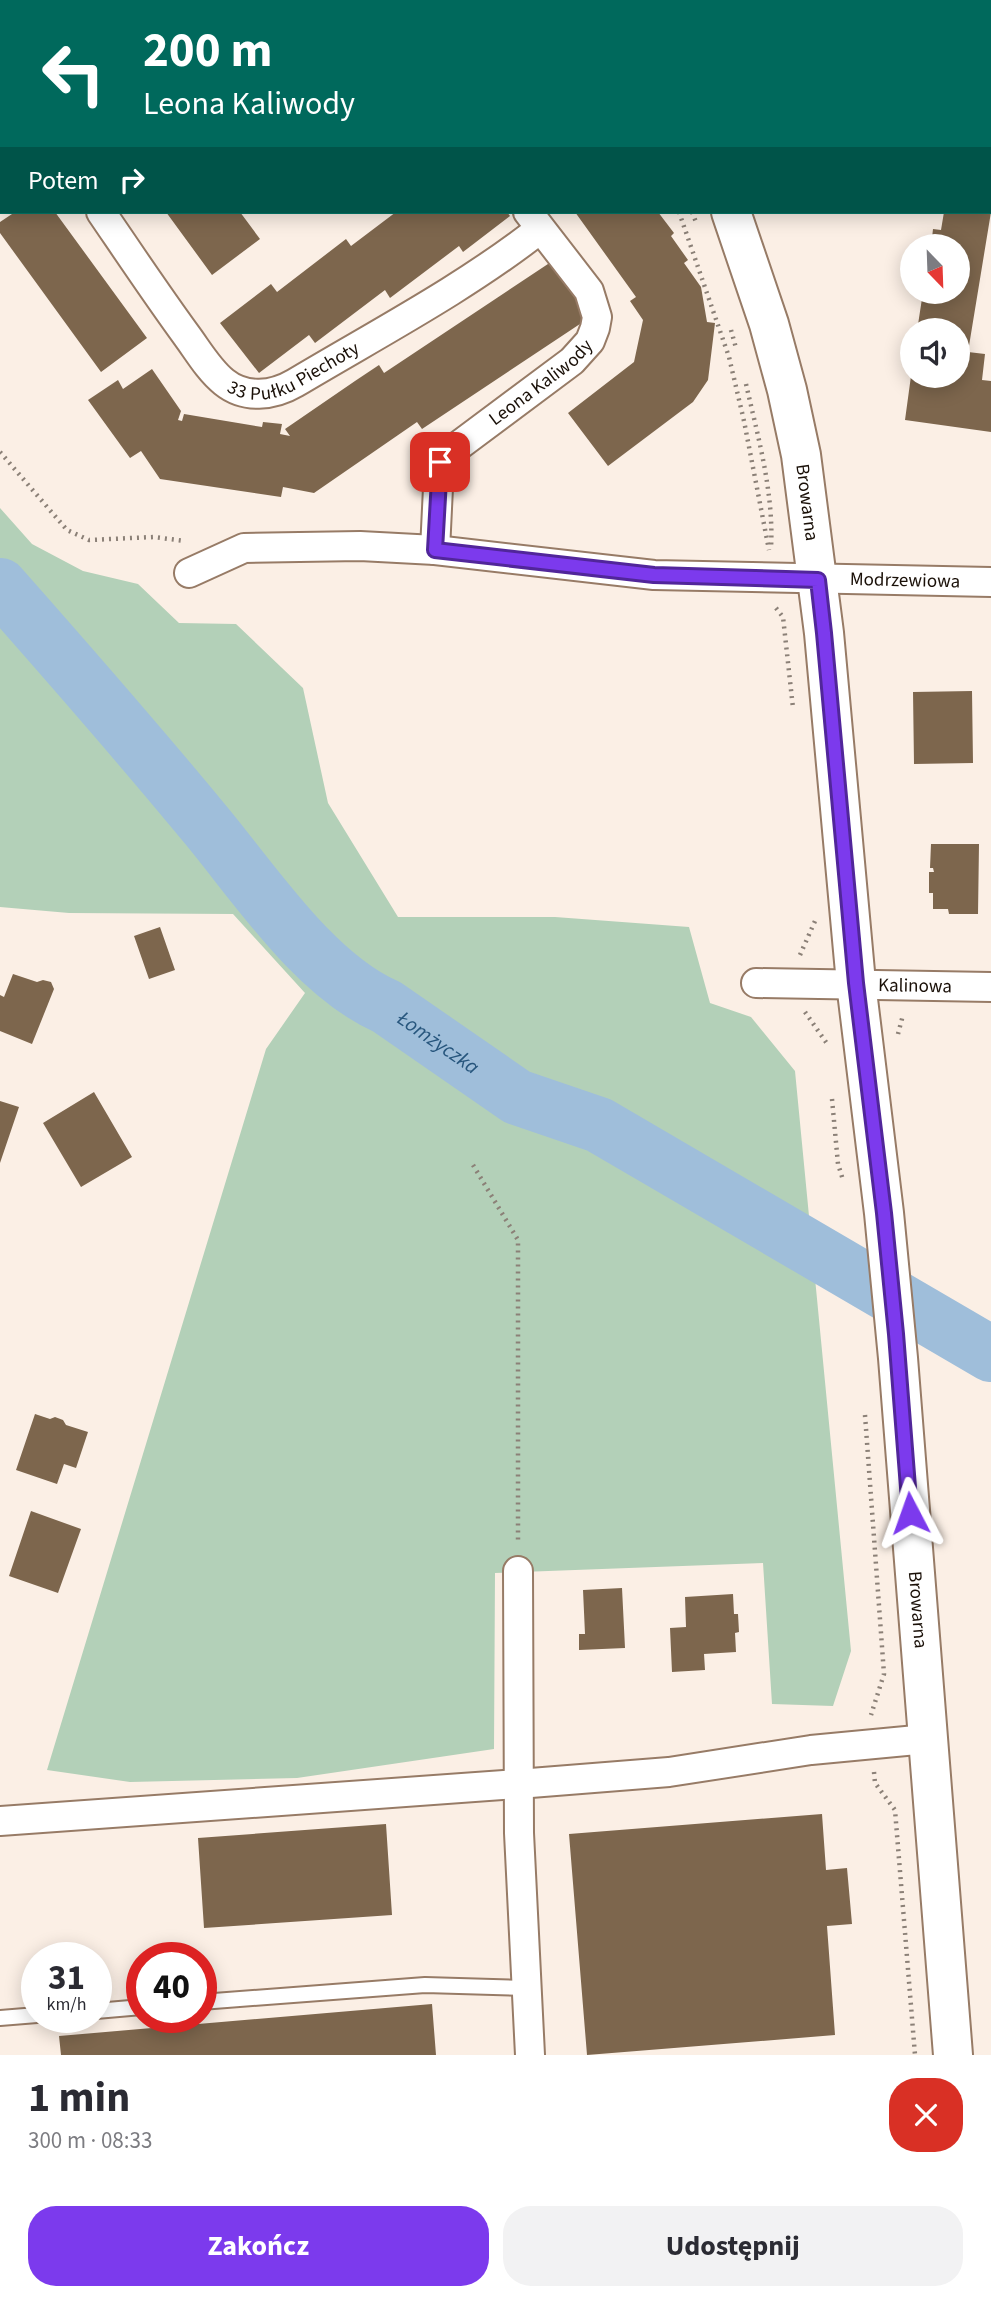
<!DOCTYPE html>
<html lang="pl">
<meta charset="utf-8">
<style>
body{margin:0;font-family:"Source Sans 3",sans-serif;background:#f2f2f3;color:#2b2b33;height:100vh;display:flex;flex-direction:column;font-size:26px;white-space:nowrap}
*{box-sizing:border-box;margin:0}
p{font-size:23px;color:#7c7c81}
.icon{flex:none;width:38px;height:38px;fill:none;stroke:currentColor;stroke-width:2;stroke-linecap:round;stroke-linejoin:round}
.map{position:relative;height:2055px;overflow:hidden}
.details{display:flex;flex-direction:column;background:#fff;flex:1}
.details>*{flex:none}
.hud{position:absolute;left:0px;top:0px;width:992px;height:214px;box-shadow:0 4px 18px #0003;background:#00695c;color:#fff;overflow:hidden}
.needle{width:46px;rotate:157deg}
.fabs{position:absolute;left:900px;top:234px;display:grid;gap:14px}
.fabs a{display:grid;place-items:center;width:70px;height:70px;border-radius:50%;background:#fff;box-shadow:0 4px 18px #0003;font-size:35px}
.speed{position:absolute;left:21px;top:1942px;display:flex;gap:14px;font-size:35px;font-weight:700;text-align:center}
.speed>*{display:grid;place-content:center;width:91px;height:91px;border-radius:50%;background:#fff;box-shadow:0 4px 18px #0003;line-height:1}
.speed small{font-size:18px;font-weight:400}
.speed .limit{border:10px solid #d22;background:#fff;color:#111}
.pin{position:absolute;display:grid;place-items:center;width:60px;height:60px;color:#fff;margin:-30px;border-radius:14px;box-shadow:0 4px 10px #0006}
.me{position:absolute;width:77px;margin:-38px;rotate:356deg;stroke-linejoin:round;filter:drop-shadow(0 0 5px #0008)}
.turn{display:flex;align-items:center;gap:24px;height:147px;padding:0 28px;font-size:32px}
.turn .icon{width:91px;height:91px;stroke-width:2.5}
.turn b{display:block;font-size:49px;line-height:60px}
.then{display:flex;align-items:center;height:66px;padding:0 28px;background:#0003;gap:14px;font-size:26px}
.round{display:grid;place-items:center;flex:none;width:74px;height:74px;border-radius:28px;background:#f2f2f3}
.overview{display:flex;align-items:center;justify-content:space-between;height:119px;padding:0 28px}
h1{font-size:42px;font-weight:700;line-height:52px}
.cta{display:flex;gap:14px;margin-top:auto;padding:14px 28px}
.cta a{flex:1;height:80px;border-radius:28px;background:#7c3aed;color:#fff;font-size:28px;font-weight:700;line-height:80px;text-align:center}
.cta a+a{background:#f2f2f3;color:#2b2b33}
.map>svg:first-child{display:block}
.green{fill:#b3d0b8}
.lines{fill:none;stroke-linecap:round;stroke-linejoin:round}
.river{stroke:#9fbeda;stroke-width:56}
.building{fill:#7d664d}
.lane-casing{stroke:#977b66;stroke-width:18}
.street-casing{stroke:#977b66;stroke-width:32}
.secondary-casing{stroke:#977b66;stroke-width:42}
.path{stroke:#8b8077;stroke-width:4.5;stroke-dasharray:2 5;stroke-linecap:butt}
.lane{stroke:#fff;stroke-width:14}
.street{stroke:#fff;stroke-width:28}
.secondary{stroke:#fff;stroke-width:38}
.route-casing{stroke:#51269a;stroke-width:18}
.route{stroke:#7c3aed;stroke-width:12}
.labels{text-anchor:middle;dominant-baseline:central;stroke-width:5;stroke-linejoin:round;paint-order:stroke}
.street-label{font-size:19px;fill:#1a1008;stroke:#fefefe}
.water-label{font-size:21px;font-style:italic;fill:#27567d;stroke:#fefefe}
</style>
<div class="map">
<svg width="991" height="2055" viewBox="0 0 991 2055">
<rect width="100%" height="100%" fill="#fbefe5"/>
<path class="green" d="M 0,508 L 32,544 L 83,571 L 138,584 L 179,623 L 236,624 L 303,688 L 328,803 L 398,917 L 555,917 L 689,927 L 710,1003 L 751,1017 L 795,1071 L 851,1651 L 833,1706 L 772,1704 L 763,1563 L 495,1573 L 494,1749 L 297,1778 L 130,1782 L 47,1770 L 266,1049 L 305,993 L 233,914 L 69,913 L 0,907 Z"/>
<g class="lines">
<path class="river" id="s1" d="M 0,586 C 69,664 138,743 205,824 C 255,884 314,975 387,1007 L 517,1097 L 599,1125 L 991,1354"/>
</g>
<path class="building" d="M 15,212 L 55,212 L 147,338 L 101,372 L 0,233 L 0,222 Z
M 166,212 L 240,212 L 260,239 L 212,275 Z
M 396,212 L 507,212 L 510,216 L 463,252 L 459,246 L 390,298 L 385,290 L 315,343 L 309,335 L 259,373 L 220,323 L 271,284 L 277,292 L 346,239 L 351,246 Z
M 575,212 L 658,212 L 674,233 L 671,236 L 688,260 L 684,263 L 701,287 L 707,322 L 715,323 L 708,380 L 693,402 L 608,466 L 568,413 L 634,362 L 643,320 L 630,301 L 636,297 Z
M 944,212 L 991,212 L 968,352 L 985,354 L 982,380 L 991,381 L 991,432 L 905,420 L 911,376 L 957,376 L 957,331 L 917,331 L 923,292 L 957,292 L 957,247 L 931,247 L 933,229 L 941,230 Z
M 557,258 L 595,314 L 422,429 L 417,422 L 314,493 L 283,487 L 281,497 L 160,479 L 141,451 L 130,458 L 88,400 L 118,380 L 123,389 L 152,369 L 181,411 L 178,420 L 182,421 L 184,414 L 262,427 L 263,422 L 282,424 L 280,434 L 290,436 L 285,429 L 355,381 L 379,365 L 384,373 Z
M 972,691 L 973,763 L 914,764 L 913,692 Z
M 931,844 L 979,844 L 978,914 L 949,914 L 948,909 L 933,909 L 933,893 L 929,893 L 929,872 L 934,872 L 933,868 L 930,868 Z
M 160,927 L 175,970 L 149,979 L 134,936 Z
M 13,974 L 37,982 L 43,980 L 51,982 L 54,989 L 32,1044 L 0,1031 L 0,995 L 4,997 Z
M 94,1092 L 132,1157 L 81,1187 L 43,1123 Z
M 0,1101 L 19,1107 L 0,1163 Z
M 35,1414 L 50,1419 L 55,1417 L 63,1420 L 66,1425 L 88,1432 L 76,1468 L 64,1464 L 57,1484 L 16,1470 Z
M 31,1511 L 81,1529 L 58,1593 L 9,1576 Z
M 622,1588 L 625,1648 L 579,1650 L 579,1634 L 585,1634 L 583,1590 Z
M 733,1594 L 734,1614 L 738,1614 L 739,1632 L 735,1633 L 736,1652 L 704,1654 L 705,1670 L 672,1672 L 670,1628 L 686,1627 L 685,1597 Z
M 822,1814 L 826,1870 L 847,1868 L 852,1924 L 827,1926 L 835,2035 L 587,2055 L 569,1834 Z
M 386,1824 L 392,1915 L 204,1928 L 198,1838 Z
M 432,2004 L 436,2055 L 61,2055 L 59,2036 Z"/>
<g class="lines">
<g class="lane-casing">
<path id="lane" d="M 201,2002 L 425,1985 L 527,1988
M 96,2011 L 142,2007
M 0,2018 L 37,2015"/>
</g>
<g class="street-casing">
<g id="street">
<path d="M 370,0 L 371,2"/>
<path d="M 0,69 L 2,71"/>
<path id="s2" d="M 101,212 C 129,253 157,295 187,336 C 198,351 209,370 224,382 C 245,399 273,396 295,383 C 377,334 465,288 540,229"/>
<path id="s3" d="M 435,550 L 439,467 L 442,458 L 572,361 L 590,341 L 595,328 L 597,317 L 589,291 L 528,212"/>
<path id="s4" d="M 189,573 L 244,548 L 360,546 L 435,550 L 654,575 L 991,582"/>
<path id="s5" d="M 756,983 L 991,987"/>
<path d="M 518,1571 L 519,1833 L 530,2055"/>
<path d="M 0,1821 L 518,1784 L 669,1772 L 811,1750 L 927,1739"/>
</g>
</g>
<g class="secondary-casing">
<g id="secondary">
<path d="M 633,0 L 634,2"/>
<path id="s6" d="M 731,212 L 769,324 L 787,390 L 801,455 L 824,633 L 856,983 L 884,1213 L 898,1358 L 953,2055"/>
</g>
</g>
<path class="path" d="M 577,0 L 578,2
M 590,0 L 591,2
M 679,212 L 729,357 L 744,421 L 769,550
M 692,212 L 696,222
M 731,330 L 736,348
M 746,384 C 758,437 774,493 771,548
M 0,452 L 67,530 L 89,540 L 154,537 L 185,541
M 776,608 L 783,617 L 793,708
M 800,955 L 815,921
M 805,1012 L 828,1045
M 898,1034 L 903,1015
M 832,1099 L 838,1164 L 843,1180
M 473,1165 L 518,1240 L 518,1542
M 865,1415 L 884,1674 L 871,1715
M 874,1772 L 875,1783 L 895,1810 L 915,2055"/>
<use href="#lane" class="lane"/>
<use href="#street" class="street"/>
<use href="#secondary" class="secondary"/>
</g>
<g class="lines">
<g class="route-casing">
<path id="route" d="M 440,462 L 435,550 L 654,575 L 818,580 L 824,633 L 856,983 L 884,1213 L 896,1334 L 910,1513"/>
</g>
<use href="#route" class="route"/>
</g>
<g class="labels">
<g class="street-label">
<text stroke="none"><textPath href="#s2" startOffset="287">33 Pułku Piechoty</textPath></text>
<text stroke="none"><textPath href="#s3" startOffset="217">Leona Kaliwody</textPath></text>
<text stroke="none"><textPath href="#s6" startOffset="301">Browarna</textPath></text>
<text stroke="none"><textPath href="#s4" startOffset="723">Modrzewiowa</textPath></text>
<text stroke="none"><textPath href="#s5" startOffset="159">Kalinowa</textPath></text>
<text stroke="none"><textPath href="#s6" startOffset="1414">Browarna</textPath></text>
</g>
<g class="water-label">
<text stroke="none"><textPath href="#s1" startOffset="637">Łomżyczka</textPath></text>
</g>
</g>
</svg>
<div class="fabs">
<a><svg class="needle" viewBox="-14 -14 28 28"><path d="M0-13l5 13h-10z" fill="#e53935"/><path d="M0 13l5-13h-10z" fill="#7c7c81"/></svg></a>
<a><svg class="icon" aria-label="sound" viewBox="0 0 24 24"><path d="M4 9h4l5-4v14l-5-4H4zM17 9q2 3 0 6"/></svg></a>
</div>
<div class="speed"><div>31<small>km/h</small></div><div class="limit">40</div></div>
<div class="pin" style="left:440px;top:462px;background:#d93025"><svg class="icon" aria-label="arrive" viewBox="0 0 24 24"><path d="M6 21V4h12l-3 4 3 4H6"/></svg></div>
<svg class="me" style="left:910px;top:1513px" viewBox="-20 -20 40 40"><path d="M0-17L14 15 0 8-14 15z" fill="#7c3aed" stroke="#fff" stroke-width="4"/></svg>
<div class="hud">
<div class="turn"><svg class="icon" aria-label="left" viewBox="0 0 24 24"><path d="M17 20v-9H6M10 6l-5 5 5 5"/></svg><div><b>200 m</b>Leona Kaliwody</div></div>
<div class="then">Potem<svg class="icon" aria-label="right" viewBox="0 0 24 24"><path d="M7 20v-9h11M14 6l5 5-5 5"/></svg></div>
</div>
</div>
<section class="details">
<div class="overview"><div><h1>1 min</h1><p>300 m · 08:33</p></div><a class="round" style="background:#d93025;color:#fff"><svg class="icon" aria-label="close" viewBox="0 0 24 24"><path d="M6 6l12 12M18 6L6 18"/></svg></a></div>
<div class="cta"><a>Zakończ</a><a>Udostępnij</a></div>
</section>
